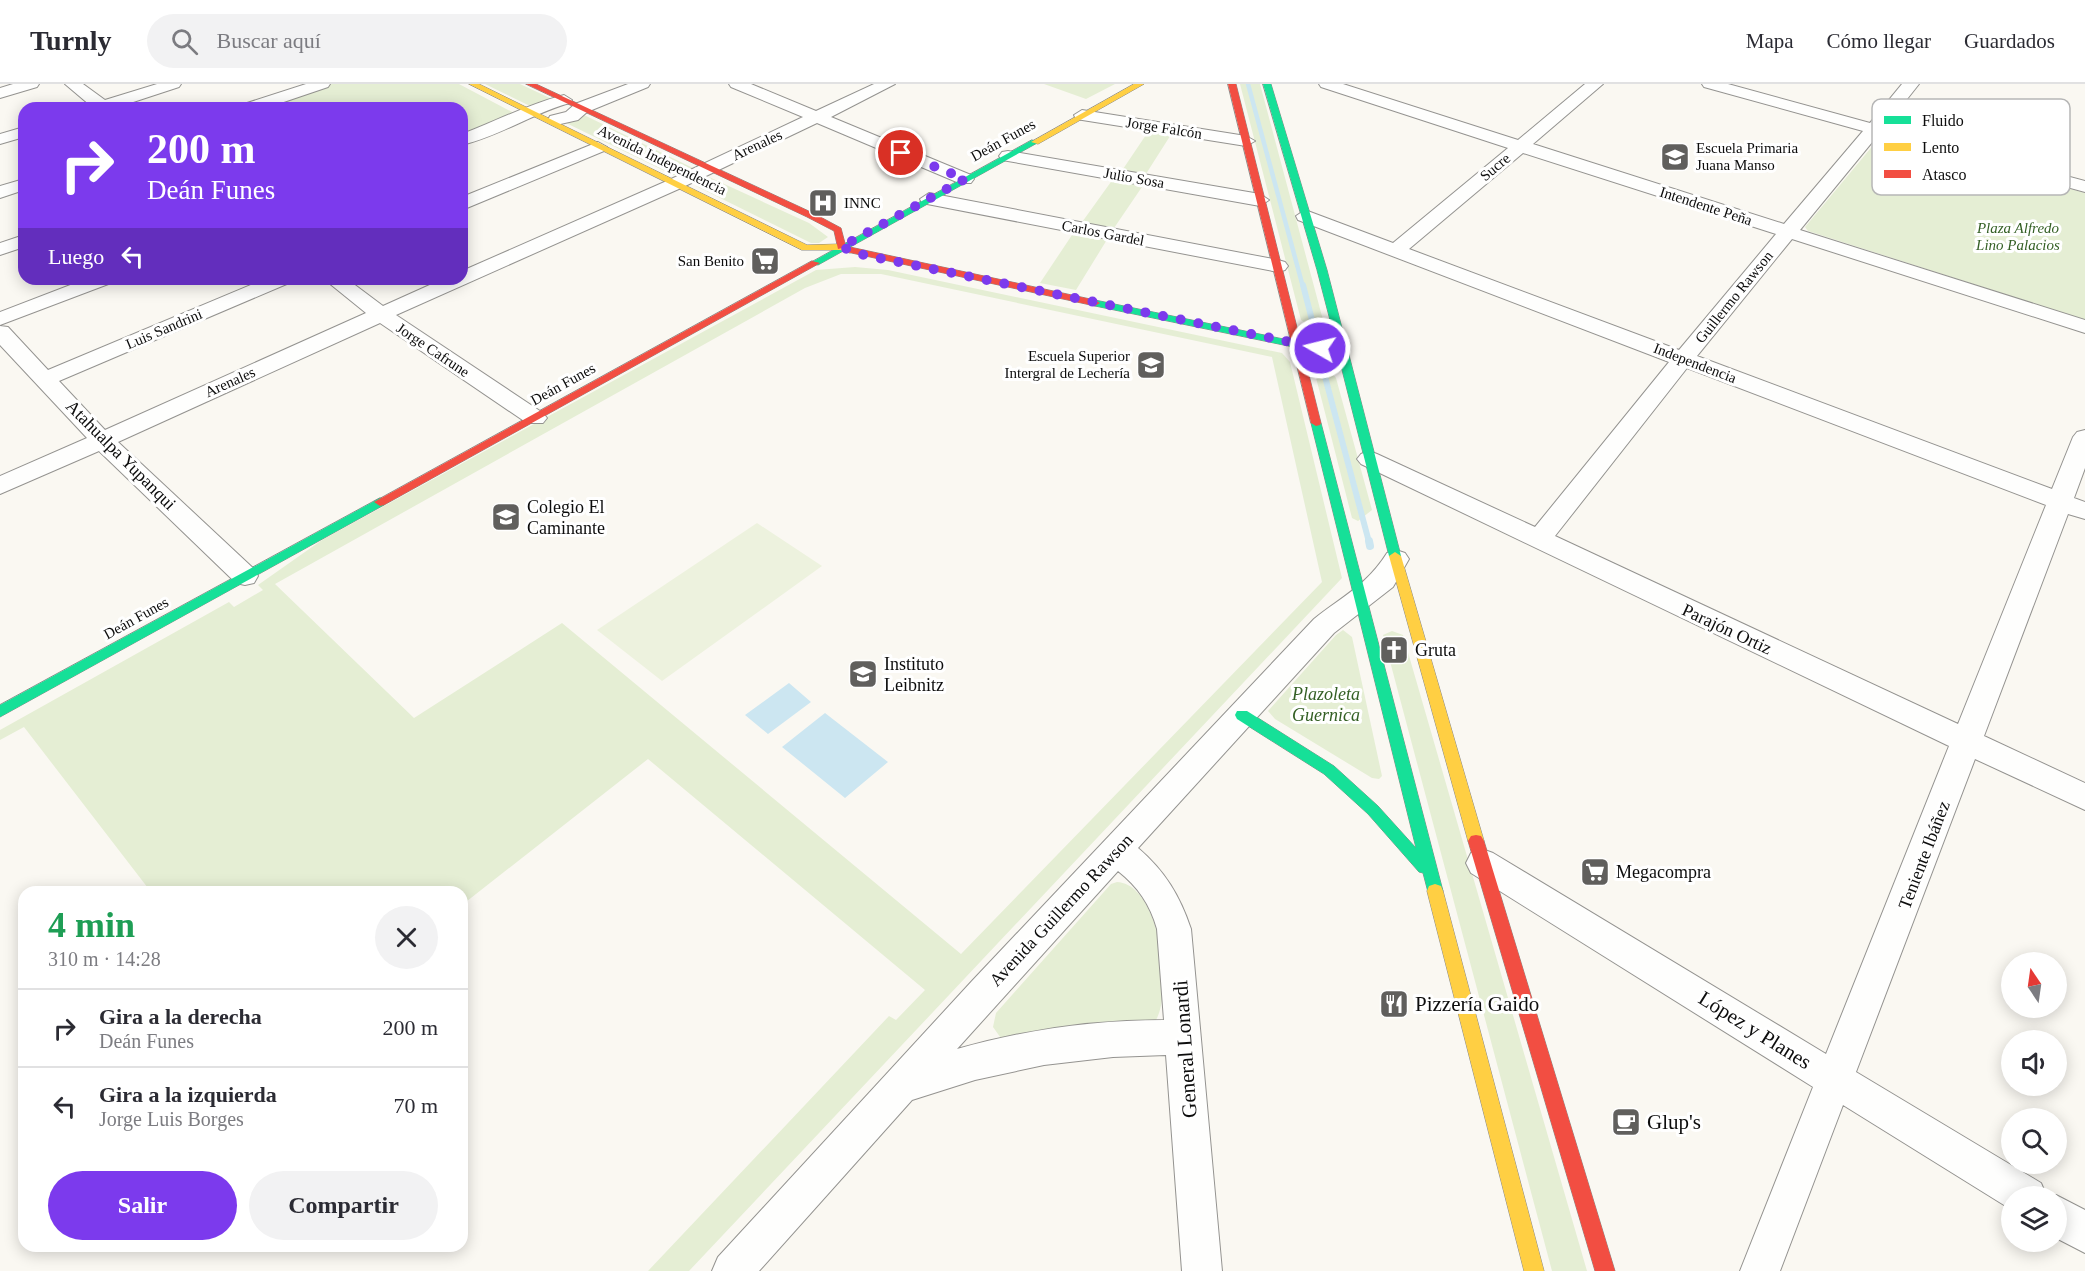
<!DOCTYPE html>
<html lang="es">
<meta charset="utf-8">
<style>
body{margin:0;font-family:"Times New Roman",serif;background:#f2f2f3;color:#2b2b33;height:100vh;display:flex;flex-direction:column;font-size:22px;white-space:nowrap}
*{box-sizing:border-box;margin:0}
p{font-size:20px;color:#7c7c81}
.icon{flex:none;width:33px;height:33px;fill:none;stroke:currentColor;stroke-width:2;stroke-linecap:round;stroke-linejoin:round}
.map{position:relative;flex:1;overflow:hidden}
.drawer{position:absolute;left:18px;top:802px;width:450px;height:366px;display:flex;flex-direction:column;background:#fff;border-radius:18px;box-shadow:0 3px 15px #0003}
.drawer>*{flex:none}
.hud{position:absolute;left:18px;top:18px;width:450px;height:183px;border-radius:18px;box-shadow:0 3px 15px #0003;background:#7c3aed;color:#fff;overflow:hidden}
.needle{width:39px;rotate:347deg}
.controls{position:absolute;left:2001px;top:868px;display:grid;gap:12px}
.controls a{display:grid;place-items:center;width:66px;height:66px;border-radius:50%;background:#fff;box-shadow:0 3px 15px #0003;font-size:30px}
.pin{position:absolute;display:grid;place-items:center;width:51px;height:51px;color:#fff;margin:-26px;border:3px solid #fff;border-radius:50%;box-shadow:0 2px 6px #0007}
.me{position:absolute;width:66px;margin:-33px;rotate:278deg;stroke-linejoin:round;filter:drop-shadow(0 0 4px #0008)}
.turn{display:flex;align-items:center;gap:21px;height:126px;padding:0 30px;font-size:27px}
.turn .icon{width:78px;height:78px;stroke-width:2.5}
.turn b{display:block;font-size:42px;line-height:51px}
.then{display:flex;align-items:center;height:57px;padding:0 30px;background:#0003;gap:12px;font-size:22px}
.round{display:grid;place-items:center;flex:none;width:63px;height:63px;border-radius:32px;background:#f2f2f3}
.overview{display:flex;align-items:center;justify-content:space-between;height:102px;padding:0 30px}
h1{font-size:36px;font-weight:700;line-height:45px;color:#1e9e55}
.action{display:flex;gap:12px;margin-top:auto;padding:12px 30px}
.action a{flex:1;height:69px;border-radius:36px;background:#7c3aed;color:#fff;font-size:24px;font-weight:700;line-height:69px;text-align:center}
.action a+a{background:#f2f2f3;color:#2b2b33}
ul{padding:0;list-style:none}
li{display:flex;align-items:center;gap:18px;height:78px;padding:0 30px;border-top:2px solid #e1e1e2}
li div{flex:1}
li b{display:block;font-size:22px}
li em{font-style:normal}
header{display:flex;align-items:center;gap:36px;box-sizing:border-box;height:84px;padding:0 30px;background:#fff;border-bottom:2px solid #e1e1e2}
header strong{font-size:28px}
nav{display:flex;gap:33px;margin-inline-start:auto;font-size:21px}
.search{width:420px;height:54px;background:#f2f2f3;display:flex;align-items:center;gap:15px;box-sizing:border-box;padding:0 21px;border-radius:33px;color:#7c7c81;font-size:22px}
.map>svg:first-child{display:block}
.green{fill:#e5eed4;fill-rule:evenodd}
.pitch{fill:#edf2de}
.water{fill:#cce6f1}
.lines{fill:none;stroke-linecap:round;stroke-linejoin:round}
.stream-far2{stroke:#cce6f1;stroke-width:4.5}
.stream-far1{stroke:#cce6f1;stroke-width:6}
.stream{stroke:#cce6f1;stroke-width:8}
.street-casing{stroke:#949390;stroke-width:2}
.fast-casing{stroke:#8a8987;stroke-width:1}
.slow-casing{stroke:#8a8987;stroke-width:1}
.jam-casing{stroke:#8a8987;stroke-width:1}
.street{fill:#fefefd;fill-rule:evenodd}
.fast{fill:#16e098;fill-rule:evenodd}
.slow{fill:#ffcf43;fill-rule:evenodd}
.jam{fill:#f24e42;fill-rule:evenodd}
.route{stroke:#7c3aed;stroke-width:10;stroke-dasharray:0 18}
.labels{text-anchor:middle;dominant-baseline:central;stroke-width:6;stroke-linejoin:round;paint-order:stroke}
.far-street-label{font-size:15px;fill:#0d0d0d;stroke:#fff}
.far-poi-label{font-size:15px;fill:#0d0d0d;stroke:#fff;text-anchor:start}
.far-park-label{font-size:15px;font-style:italic;fill:#335f24;stroke:#fff}
.street-label{font-size:18px;fill:#0d0d0d;stroke:#fff}
.poi-label{font-size:18px;fill:#0d0d0d;stroke:#fff;text-anchor:start}
.park-label{font-size:18px;font-style:italic;fill:#335f24;stroke:#fff}
.near-poi-label{font-size:21px;fill:#0d0d0d;stroke:#fff;text-anchor:start}
.near-street-label{font-size:21px;fill:#0d0d0d;stroke:#fff}
.key{fill:#fff;stroke:#b6b6b6;stroke-width:1.5}
.key-label{font-size:16px;fill:#0d0d0d}
</style>
<header>
<strong>Turnly</strong>
<div class="search"><svg class="icon" aria-label="search" viewBox="0 0 24 24"><circle cx="10" cy="10" r="6"/><path d="M15 15l6 6"/></svg>Buscar aquí</div>
<nav><a>Mapa</a><a>Cómo llegar</a><a>Guardados</a></nav>
</header>
<div class="map">
<svg width="2085" height="1187" viewBox="0 0 2085 1187">
<rect width="100%" height="100%" fill="#faf8f2"/>
<path class="green" d="M 330,0 L 459,0 L 514,29 L 462,52 L 462,24 L 286,24 L 282,22 L 284,16 Z
M 485,0 L 520,0 L 552,15 L 532,23 Z
M 1044,0 L 1115,0 L 1086,15 Z
M 1240,0 L 1260,0 L 1323,236 L 1319,241 L 1308,241 L 1301,236 Z
M 584,31 L 693,84 L 692,86 L 681,91 L 673,91 L 564,38 Z
M 1150,45 L 1172,49 L 1144,93 L 1121,88 Z
M 1880,53 L 2085,109 L 2085,236 L 1808,147 L 1805,143 Z
M 709,93 L 809,139 L 828,153 L 819,159 L 811,159 L 696,102 L 696,97 Z
M 1113,95 L 1144,100 L 1112,147 L 1080,141 Z
M 1074,148 L 1108,154 L 1076,206 L 1040,199 Z
M 855,183 L 888,186 L 1282,269 L 1290,278 L 1342,494 L 689,1187 L 648,1187 L 889,932 L 896,936 L 925,906 L 648,675 L 462,821 L 462,808 L 151,808 L 24,643 L 0,656 L 0,646 L 229,518 L 234,523 L 263,506 L 258,501 L 322,456 L 816,186 ZM 841,190 L 881,190 L 1272,273 L 1322,498 L 961,870 L 562,539 L 414,634 L 275,500 L 805,204 Z
M 1314,277 L 1324,279 L 1336,294 L 1372,426 L 1358,437 L 1352,434 L 1312,278 Z
M 1343,546 L 1352,553 L 1382,692 L 1379,695 L 1372,694 L 1275,635 L 1268,627 L 1336,551 Z
M 1392,547 L 1403,551 L 1587,1187 L 1552,1187 L 1383,551 Z
M 1117,798 C 1160,800 1173,907 1156,936 L 1003,957 L 993,943 L 996,929 L 1111,800 Z"/>
<path class="pitch" d="M 757,439 L 822,482 L 662,597 L 597,546 Z"/>
<path class="water" d="M 789,599 L 811,618 L 768,650 L 745,631 Z
M 825,629 L 888,678 L 845,714 L 782,663 Z"/>
<g class="lines">
<path class="stream-far2" d="M 1248,0 L 1303,203"/>
<path class="stream-far1" d="M 1303,201 L 1312,236
M 1324,289 L 1369,458"/>
<path class="stream" d="M 1369,457 L 1370,462"/>
<g class="street-casing">
<path id="street" d="M 13,0 L 39,0 L 37,3 L 0,14 L 0,4 Z
M 65,0 L 83,0 L 105,16 L 157,0 L 181,0 L 179,3 L 115,24 L 90,24 L 91,22 Z
M 306,0 L 330,0 L 328,3 L 266,24 L 242,24 L 244,20 Z
M 628,0 L 650,0 L 648,3 L 587,28 L 578,36 L 556,41 L 548,36 L 550,32 L 566,28 L 575,20 Z
M 729,0 L 751,0 L 816,27 L 874,0 L 895,0 L 831,33 L 971,91 L 974,95 L 971,99 L 959,99 L 817,39 L 681,104 L 396,231 L 543,329 L 547,334 L 543,339 L 527,339 L 380,239 L 118,358 L 254,485 L 258,492 L 254,499 L 245,501 L 236,499 L 99,367 L 0,410 L 0,392 L 87,354 L 0,261 L 0,242 L 8,243 L 48,286 L 265,195 L 292,195 L 289,199 L 59,297 L 105,346 L 366,229 L 324,195 L 347,195 L 383,222 L 443,195 L 462,195 L 462,187 L 669,96 L 803,33 L 731,3 Z
M 1319,0 L 1343,0 L 1518,56 L 1585,0 L 1603,0 L 1533,60 L 1784,140 L 1863,47 L 1704,3 L 1702,0 L 1728,0 L 1870,39 L 1902,0 L 1919,0 L 1885,43 L 2085,97 L 2085,108 L 1878,51 L 1800,146 L 2085,236 L 2085,249 L 1792,155 L 1697,272 L 2052,405 L 2073,353 L 2077,348 L 2085,346 L 2085,384 L 2074,414 L 2085,418 L 2085,435 L 2068,430 L 1984,652 L 2085,699 L 2085,726 L 1975,675 L 1856,988 L 2041,1099 L 2047,1113 L 2012,1113 L 2012,1126 L 1843,1021 L 1780,1187 L 1740,1187 L 1813,1003 L 1471,789 L 1466,779 L 1471,769 L 1482,765 L 1493,769 L 1826,970 L 1949,662 L 1361,380 L 1357,375 L 1361,370 L 1369,367 L 1377,370 L 1535,443 L 1669,278 L 1298,136 L 1296,132 L 1305,126 L 1393,159 L 1508,64 L 1321,3 ZM 1523,69 L 1776,150 L 1679,266 L 1409,165 ZM 1687,284 L 2046,421 L 1958,640 L 1555,452 Z
M 564,11 L 572,16 L 570,19 C 533,29 500,52 462,61 L 462,50 C 496,37 529,20 564,11 Z
M 1082,26 L 1246,52 L 1255,57 L 1246,62 L 1076,35 L 1074,31 Z
M 24,43 L 24,53 L 0,60 L 0,50 Z
M 598,58 L 607,63 L 604,67 L 462,126 L 462,113 Z
M 1008,67 L 1260,110 L 1269,116 L 1260,122 L 1002,76 L 999,72 L 1002,68 Z
M 24,95 L 24,106 L 0,114 L 0,102 Z
M 929,109 L 1278,176 L 1285,178 L 1288,182 L 1285,186 L 1278,188 L 922,119 L 920,115 Z
M 24,151 L 24,163 L 0,171 L 0,159 Z
M 86,195 L 114,195 L 111,199 L 0,241 L 0,228 Z
M 1396,466 L 1405,469 L 1409,475 L 1393,503 L 1334,549 L 1138,764 C 1165,787 1180,812 1191,845 L 1222,1187 L 1182,1187 L 1166,971 L 1113,973 L 1044,981 L 975,996 L 912,1016 L 759,1187 L 712,1187 L 718,1173 L 972,897 L 1314,535 C 1343,512 1367,501 1387,469 ZM 1118,787 C 1138,803 1150,820 1157,845 L 1164,936 C 1094,936 1024,946 957,965 Z
M 2056,1111 L 2085,1126 L 2085,1169 L 2056,1154 L 2056,1113 L 2051,1113 Z"/>
</g>
<g class="fast-casing">
<path id="fast" d="M 1263,0 L 1271,0 L 1327,186 L 1401,472 L 1395,476 L 1389,472 L 1338,270 L 1298,264 L 1095,222 L 1090,219 L 1095,216 L 1298,258 L 1337,263 L 1317,186 Z
M 1032,56 L 1039,58 L 818,181 L 810,179 Z
M 1316,336 L 1321,339 L 1443,807 L 1441,812 L 1435,814 L 1429,812 L 1423,789 L 1419,788 L 1368,730 L 1324,690 L 1237,635 L 1235,631 L 1237,627 L 1247,627 L 1334,682 L 1378,722 L 1416,764 L 1311,339 Z
M 380,414 L 384,415 L 386,418 L 384,421 L 0,633 L 0,621 Z"/>
</g>
<g class="slow-casing">
<path id="slow" d="M 469,0 L 479,0 L 807,161 L 841,160 L 855,166 L 850,169 L 840,166 L 802,166 Z
M 1134,0 L 1144,0 L 1038,60 L 1031,58 Z
M 1395,468 L 1401,472 L 1484,757 L 1481,762 L 1476,763 L 1471,762 L 1468,757 L 1389,472 Z
M 1435,800 L 1441,802 L 1443,807 L 1544,1187 L 1524,1187 L 1427,807 L 1429,802 Z"/>
</g>
<g class="jam-casing">
<path id="jam" d="M 526,0 L 536,0 L 813,129 L 841,144 L 846,163 L 838,165 L 834,147 L 807,133 Z
M 1228,0 L 1236,0 L 1321,339 L 1320,341 L 1316,342 L 1311,339 Z
M 850,163 L 1095,216 L 1100,219 L 1095,222 L 847,168 L 845,166 Z
M 812,177 L 820,179 L 384,421 L 380,422 L 374,418 Z
M 1476,751 L 1481,752 L 1484,757 L 1615,1187 L 1595,1187 L 1468,757 L 1471,752 Z"/>
</g>
<use href="#street" class="street"/>
<use href="#fast" class="fast"/>
<use href="#slow" class="slow"/>
<use href="#jam" class="jam"/>
</g>
<g class="lines">
<path class="route" d="M 901,69 L 965,95 L 841,163 L 864,171 L 1320,264"/>
</g>
<defs>
<g id="school-square" transform="scale(1.5)"><rect x="-9" y="-9" width="18" height="18" rx="4" fill="#605f5d" stroke="#fff"/><path d="M0-5L7-2L0 1L-7-2ZM-4 1L0 2.5L4 1V4Q0 6-4 4Z" fill="#fff"/></g>
<g id="hospital-square" transform="scale(1.5)"><rect x="-9" y="-9" width="18" height="18" rx="4" fill="#605f5d" stroke="#fff"/><path d="M-5-5h3v3.5h4V-5h3V5h-3V1.5h-4V5h-3Z" fill="#fff"/></g>
<g id="supermarket-square" transform="scale(1.5)"><rect x="-9" y="-9" width="18" height="18" rx="4" fill="#605f5d" stroke="#fff"/><path d="M-6-5.5h2.5l.6 2H6L4.5 2H-2.5L-4.4-4H-6ZM-1.5 3.2a1.3 1.3 0 1 0 .1 0ZM3 3.2a1.3 1.3 0 1 0 .1 0Z" fill="#fff"/></g>
<g id="church-square" transform="scale(1.5)"><rect x="-9" y="-9" width="18" height="18" rx="4" fill="#605f5d" stroke="#fff"/><path d="M-1.2-6h2.4v3.5h3.3v2.4h-3.3V6h-2.4V-.1h-3.3v-2.4h3.3Z" fill="#fff"/></g>
<g id="university-square" transform="scale(1.5)"><rect x="-9" y="-9" width="18" height="18" rx="4" fill="#605f5d" stroke="#fff"/><path d="M0-5L7-2L0 1L-7-2ZM-4 1L0 2.5L4 1V4Q0 6-4 4Z" fill="#fff"/></g>
<g id="restaurant-square" transform="scale(1.5)"><rect x="-9" y="-9" width="18" height="18" rx="4" fill="#605f5d" stroke="#fff"/><path d="M-5-6h1v4h1v-4h1v4h1v-4h1v5L-1.5 .5V6h-2V.5L-5-1ZM5-6V6H3V1.5H1.5Q1.5-4 5-6Z" fill="#fff"/></g>
<g id="cafe-square" transform="scale(1.5)"><rect x="-9" y="-9" width="18" height="18" rx="4" fill="#605f5d" stroke="#fff"/><path d="M-5.5-4.5H6V0H3Q3 3.5 0 3.5H-2.5Q-5.5 3.5-5.5 0ZM3-3.2v2h1.7v-2ZM-6 4.5H4V6H-6Z" fill="#fff"/></g>
</defs>
<g fill-rule="evenodd">
<use href="#school-square" x="1675" y="73"/>
<use href="#hospital-square" x="823" y="119"/>
<use href="#supermarket-square" x="765" y="177"/>
<use href="#school-square" x="1151" y="281"/>
<use href="#school-square" x="506" y="433"/>
<use href="#church-square" x="1394" y="566"/>
<use href="#university-square" x="863" y="590"/>
<use href="#supermarket-square" x="1595" y="788"/>
<use href="#restaurant-square" x="1394" y="920"/>
<use href="#cafe-square" x="1626" y="1038"/>
</g>
<g class="labels">
<g class="far-street-label">
<text transform="translate(1164 44) rotate(9)">Jorge Falcón</text>
<text transform="translate(1003 56) rotate(-29)">Deán Funes</text>
<text transform="translate(757 61) rotate(-25)">Arenales</text>
<text transform="translate(662 76) rotate(26)">Avenida Independencia</text>
<text transform="translate(1495 83) rotate(-40)">Sucre</text>
<text transform="translate(1134 94) rotate(10)">Julio Sosa</text>
<text transform="translate(1706 122) rotate(18)">Intendente Peña</text>
<text transform="translate(1103 149) rotate(11)">Carlos Gardel</text>
<text transform="translate(1734 213) rotate(-51)">Guillermo Rawson</text>
<text transform="translate(164 245) rotate(-23)">Luis Sandrini</text>
<text transform="translate(433 266) rotate(34)">Jorge Cafrune</text>
<text transform="translate(1695 279) rotate(21)">Independencia</text>
<text transform="translate(230 298) rotate(-24)">Arenales</text>
<text transform="translate(563 300) rotate(-29)">Deán Funes</text>
<text transform="translate(136 534) rotate(-29)">Deán Funes</text>
</g>
<g class="far-poi-label">
<text x="1696" y="64">Escuela Primaria<tspan x="1696" dy="17">Juana Manso</tspan></text>
<text x="844" y="119">INNC</text>
<text x="744" y="177" text-anchor="end">San Benito</text>
<text x="1130" y="272" text-anchor="end">Escuela Superior<tspan x="1130" dy="17">Intergral de Lechería</tspan></text>
</g>
<g class="far-park-label">
<text x="2018" y="144">Plaza Alfredo<tspan x="2018" dy="17">Lino Palacios</tspan></text>
</g>
<g class="street-label">
<text transform="translate(121 371) rotate(45)">Atahualpa Yupanqui</text>
<text transform="translate(1727 545) rotate(25)">Parajón Ortiz</text>
<text transform="translate(1924 771) rotate(-69)">Teniente Ibáñez</text>
<text transform="translate(1061 826) rotate(-47)">Avenida Guillermo Rawson</text>
</g>
<g class="poi-label">
<text x="527" y="423">Colegio El<tspan x="527" dy="21">Caminante</tspan></text>
<text x="1415" y="566">Gruta</text>
<text x="884" y="580">Instituto<tspan x="884" dy="21">Leibnitz</tspan></text>
<text x="1616" y="788">Megacompra</text>
</g>
<g class="park-label">
<text x="1326" y="610">Plazoleta<tspan x="1326" dy="21">Guernica</tspan></text>
</g>
<g class="near-poi-label">
<text x="1415" y="920">Pizzería Gaido</text>
<text x="1647" y="1038">Glup's</text>
</g>
<g class="near-street-label">
<text transform="translate(1755 946) rotate(32)">López y Planes</text>
<text transform="translate(1185 965) rotate(-94)">General Lonardi</text>
</g>
</g>
<rect x="1872" y="15" width="198" height="96" rx="9" class="key"/>
<rect x="1884" y="32" width="27" height="8" fill="#16e098"/>
<rect x="1884" y="59" width="27" height="8" fill="#ffcf43"/>
<rect x="1884" y="86" width="27" height="8" fill="#f24e42"/>
<g class="key-label">
<text x="1922" y="42">Fluido</text>
<text x="1922" y="69">Lento</text>
<text x="1922" y="96">Atasco</text>
</g>
</svg>
<div class="controls">
<a><svg class="needle" viewBox="-14 -14 28 28"><path d="M0-13l5 13h-10z" fill="#e53935"/><path d="M0 13l5-13h-10z" fill="#7c7c81"/></svg></a>
<a><svg class="icon" aria-label="sound" viewBox="0 0 24 24"><path d="M4 9h4l5-4v14l-5-4H4zM17 9q2 3 0 6"/></svg></a>
<a><svg class="icon" aria-label="search" viewBox="0 0 24 24"><circle cx="10" cy="10" r="6"/><path d="M15 15l6 6"/></svg></a>
<a><svg class="icon" aria-label="layers" viewBox="0 0 24 24"><path d="M12 4l9 5-9 5-9-5zM3 14l9 5 9-5"/></svg></a>
</div>
<div class="pin" style="left:901px;top:69px;background:#d93025"><svg class="icon" aria-label="arrive" viewBox="0 0 24 24"><path d="M6 21V4h12l-3 4 3 4H6"/></svg></div>
<svg class="me" style="left:1320px;top:264px" viewBox="-20 -20 40 40"><circle r="17" fill="#7c3aed" stroke="#fff" stroke-width="3"/><path d="M0-11L8 9 0 5-8 9z" fill="#fff"/></svg>
<div class="hud">
<div class="turn"><svg class="icon" aria-label="right" viewBox="0 0 24 24"><path d="M7 20v-9h11M14 6l5 5-5 5"/></svg><div><b>200 m</b>Deán Funes</div></div>
<div class="then">Luego<svg class="icon" aria-label="left" viewBox="0 0 24 24"><path d="M17 20v-9H6M10 6l-5 5 5 5"/></svg></div>
</div>
<section class="drawer">
<div class="overview"><div><h1>4 min</h1><p>310 m · 14:28</p></div><a class="round"><svg class="icon" aria-label="close" viewBox="0 0 24 24"><path d="M6 6l12 12M18 6L6 18"/></svg></a></div>
<ul>
<li><svg class="icon" aria-label="right" viewBox="0 0 24 24"><path d="M7 20v-9h11M14 6l5 5-5 5"/></svg><div><b>Gira a la derecha</b><p>Deán Funes</p></div><em>200 m</em></li>
<li><svg class="icon" aria-label="left" viewBox="0 0 24 24"><path d="M17 20v-9H6M10 6l-5 5 5 5"/></svg><div><b>Gira a la izquierda</b><p>Jorge Luis Borges</p></div><em>70 m</em></li>
</ul>
<div class="action"><a>Salir</a><a>Compartir</a></div>
</section>
</div>
